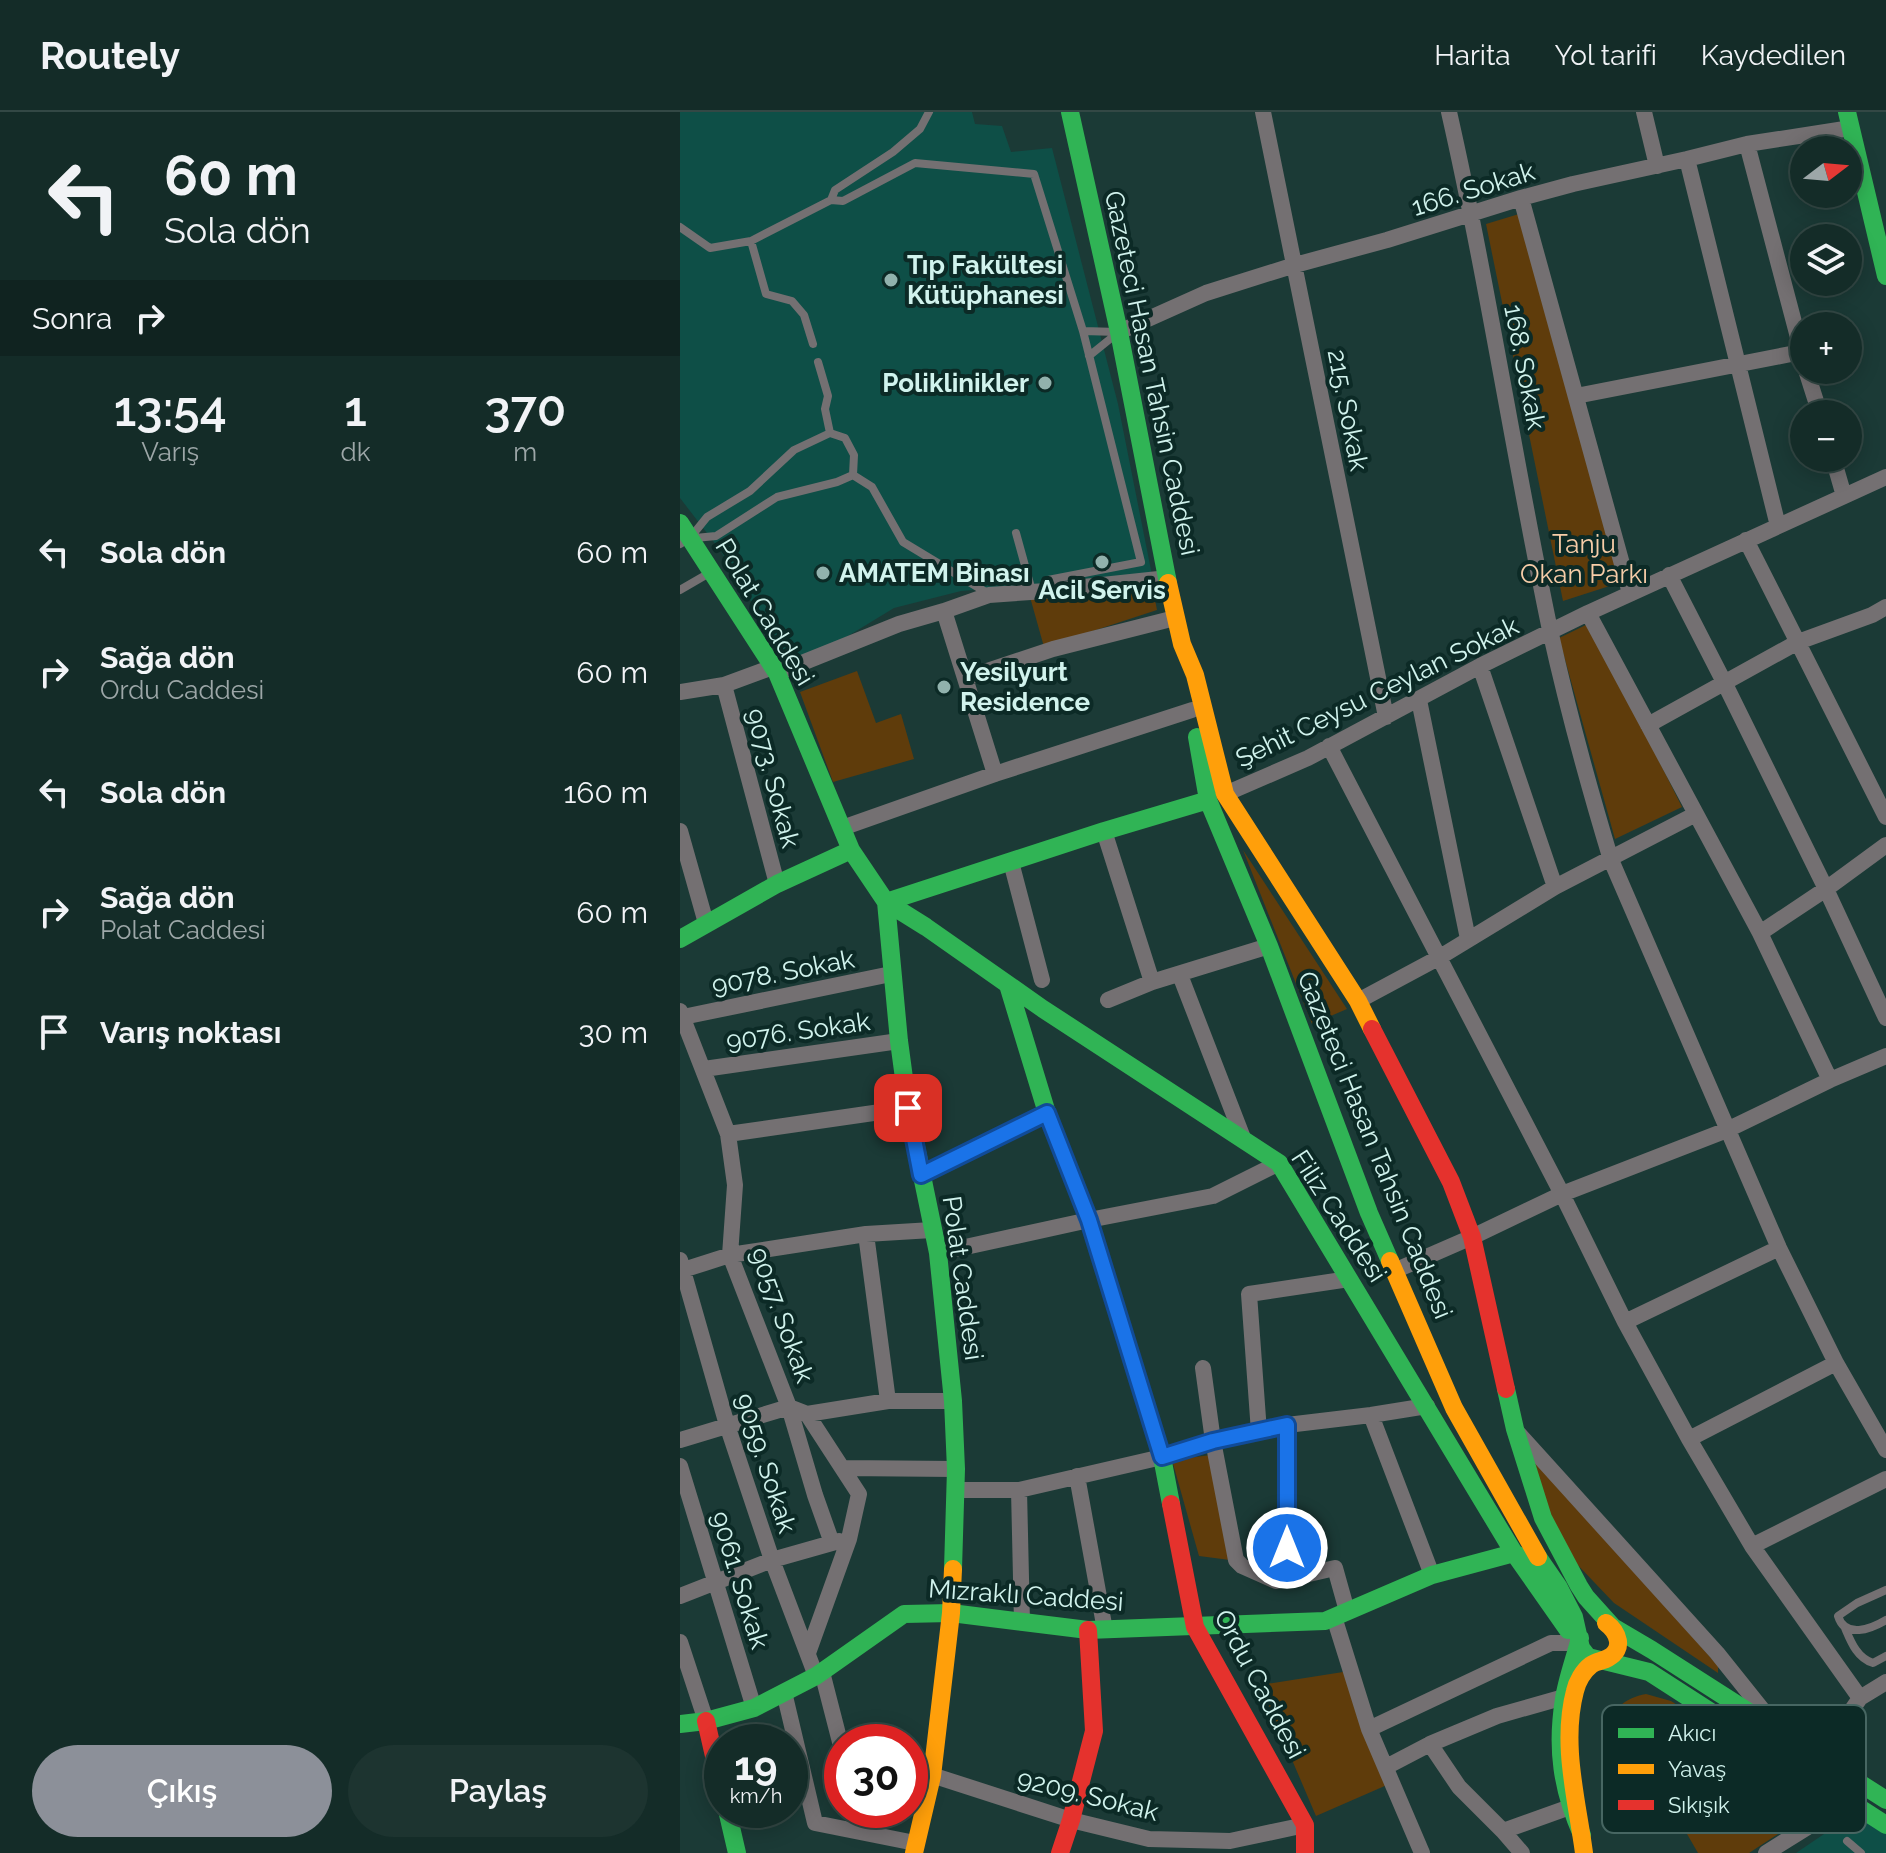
<!DOCTYPE html>
<html lang="tr">
<meta charset="utf-8">
<style>
body{margin:0;font-family:Raleway,sans-serif;background:#1d3430;color:#f1f3f6;height:100vh;display:flex;flex-direction:column;font-size:30px;white-space:nowrap}
*{box-sizing:border-box;margin:0}
p{font-size:26px;color:#9da7a8}
.icon{flex:none;width:44px;height:44px;fill:none;stroke:currentColor;stroke-width:2;stroke-linecap:round;stroke-linejoin:round}
.map{position:relative;flex:1;overflow:hidden}
.panel{display:flex;flex-direction:column;background:#142c28;width:680px}
.panel>*{flex:none}
.hud{background:#142c28;color:#f1f3f6;overflow:hidden}
.needle{width:52px;rotate:74deg}
.tools{position:absolute;left:1110px;top:24px;display:grid;gap:16px}
.tools a{display:grid;place-items:center;width:72px;height:72px;border-radius:50%;background:#142c28;box-shadow:0 4px 20px #0003,0 0 0 2px #334845;font-size:40px}
.speed{position:absolute;left:24px;top:1612px;display:flex;gap:16px;font-size:40px;font-weight:700;text-align:center}
.speed>*{display:grid;place-content:center;width:104px;height:104px;border-radius:50%;background:#142c28;box-shadow:0 4px 20px #0003,0 0 0 2px #334845;line-height:1}
.speed small{font-size:20px;font-weight:400}
.speed .limit{border:12px solid #d22;background:#fff;color:#111}
.pin{position:absolute;display:grid;place-items:center;width:68px;height:68px;color:#fff;margin:-34px;border-radius:16px;box-shadow:0 4px 12px #0006}
.me{position:absolute;width:88px;margin:-44px;rotate:0deg;stroke-linejoin:round;filter:drop-shadow(0 0 6px #0008)}
.turn{display:flex;align-items:center;gap:28px;height:168px;padding:0 32px;font-size:36px}
.turn .icon{width:104px;height:104px;stroke-width:2.5}
.turn b{display:block;font-size:56px;line-height:68px}
.then{display:flex;align-items:center;height:76px;padding:0 32px;background:#0003;gap:16px;font-size:30px}
.eta{display:flex;justify-content:space-evenly;align-items:center;height:136px;text-align:center}
.eta b{font-size:48px;font-weight:600;line-height:56px}
.cta{display:flex;gap:16px;margin-top:auto;padding:16px 32px}
.cta a{flex:1;height:92px;border-radius:48px;background:#8c9099;color:#fff;font-size:32px;font-weight:600;line-height:92px;text-align:center}
.cta a+a{background:#1d3430;color:#f1f3f6}
ul{padding:0;list-style:none}
li{display:flex;align-items:center;gap:24px;height:120px;padding:0 32px}
li div{flex:1}
li b{display:block;font-size:30px}
li em{font-style:normal}
header{display:flex;align-items:center;gap:48px;box-sizing:border-box;height:112px;padding:0 40px;background:#142c28;border-bottom:2px solid #334845}
header strong{font-size:38px}
nav{display:flex;gap:44px;margin-inline-start:auto;font-size:28px}
main{display:flex;flex:1;min-height:0}
.map>svg:first-child{display:block}
.built{fill:#0e4f47}
.green{fill:#5f3c0b}
.lines{fill:none;stroke-linecap:round;stroke-linejoin:round}
.lane{stroke:#747072;stroke-width:8}
.street{stroke:#747072;stroke-width:16}
.fast{stroke:#30b455;stroke-width:18}
.slow{stroke:#ff9f0a;stroke-width:18}
.jam{stroke:#e5322d;stroke-width:18}
.route-casing{stroke:#114b97;stroke-width:20}
.route{stroke:#1a73e8;stroke-width:14}
.poi-dot{fill:#91b2ad;stroke:#0c2a26;stroke-width:3}
.labels{text-anchor:middle;dominant-baseline:central;stroke-width:8;stroke-linejoin:round;paint-order:stroke}
.street-label{font-size:26px;fill:#d1f3ed;stroke:#0c2a26}
.poi-label{font-size:26px;font-weight:bold;fill:#d1f3ed;stroke:#0c2a26;text-anchor:start}
.park-label{font-size:26px;fill:#f7cda8;stroke:#0c2a26}
.key{fill:#0c2a26;stroke:#476662;stroke-width:2}
.key-label{font-size:22px;fill:#d1f3ed}
</style>
<header>
<strong>Routely</strong>
<nav><a>Harita</a><a>Yol tarifi</a><a>Kaydedilen</a></nav>
</header>
<main>
<section class="panel">
<div class="hud">
<div class="turn"><svg class="icon" aria-label="left" viewBox="0 0 24 24"><path d="M17 20v-9H6M10 6l-5 5 5 5"/></svg><div><b>60 m</b>Sola dön</div></div>
<div class="then">Sonra<svg class="icon" aria-label="right" viewBox="0 0 24 24"><path d="M7 20v-9h11M14 6l5 5-5 5"/></svg></div>
</div>
<div class="eta">
<div><b>13:54</b><p>Varış</p></div>
<div><b>1</b><p>dk</p></div>
<div><b>370</b><p>m</p></div>
</div>
<ul>
<li><svg class="icon" aria-label="left" viewBox="0 0 24 24"><path d="M17 20v-9H6M10 6l-5 5 5 5"/></svg><div><b>Sola dön</b></div><em>60 m</em></li>
<li><svg class="icon" aria-label="right" viewBox="0 0 24 24"><path d="M7 20v-9h11M14 6l5 5-5 5"/></svg><div><b>Sağa dön</b><p>Ordu Caddesi</p></div><em>60 m</em></li>
<li><svg class="icon" aria-label="left" viewBox="0 0 24 24"><path d="M17 20v-9H6M10 6l-5 5 5 5"/></svg><div><b>Sola dön</b></div><em>160 m</em></li>
<li><svg class="icon" aria-label="right" viewBox="0 0 24 24"><path d="M7 20v-9h11M14 6l5 5-5 5"/></svg><div><b>Sağa dön</b><p>Polat Caddesi</p></div><em>60 m</em></li>
<li><svg class="icon" aria-label="arrive" viewBox="0 0 24 24"><path d="M6 21V4h12l-3 4 3 4H6"/></svg><div><b>Varış noktası</b></div><em>30 m</em></li>
</ul>
<div class="cta"><a>Çıkış</a><a>Paylaş</a></div>
</section>
<div class="map">
<svg width="1206" height="1741" viewBox="0 0 1206 1741">
<rect width="100%" height="100%" fill="#1b3a36"/>
<path class="built" d="M 0,0 L 292,0 L 295,12 L 322,14 L 331,40 L 372,36 L 438,292 L 472,463 L 281,479 L 214,496 L 163,527 L 108,550 L 40,438 L 0,386 Z
M 1175,1701 L 1206,1721 L 1206,1741 L 1116,1741 Z"/>
<path class="green" d="M 839,102 L 942,470 L 883,489 L 806,112 Z
M 473,477 L 477,498 L 364,535 L 350,485 Z
M 910,511 L 1002,695 L 935,727 L 879,526 Z
M 177,559 L 196,611 L 221,602 L 234,647 L 153,670 L 120,580 Z
M 563,738 L 667,897 L 632,912 Z
M 849,1339 L 1038,1554 L 1038,1561 L 934,1491 L 893,1448 L 868,1401 Z
M 531,1343 L 550,1448 L 519,1444 L 492,1348 Z
M 663,1560 L 707,1673 L 636,1704 L 580,1573 Z
M 966,1582 L 991,1589 L 1147,1690 L 1069,1741 L 1018,1741 L 966,1651 L 923,1662 C 923,1627 923,1590 966,1582 Z"/>
<g class="lines">
<path class="lane" d="M 151,88 L 155,78 L 213,40 L 240,17 L 249,0
M 0,115 L 30,136 L 71,129 L 151,88 L 163,89 L 235,51 L 354,62 L 403,219 L 461,450 L 368,468 L 366,479
M 71,129 L 86,182 L 112,189 L 124,203 L 133,232
M 403,219 L 438,220
M 409,244 L 435,223
M 138,250 L 148,284 L 145,297 L 150,321
M 173,363 L 192,375 L 223,430 L 309,482
M 336,421 L 352,479
M 0,432 L 10,426 L 27,405 L 70,379 L 114,338 L 150,321 L 165,326 L 174,343 L 173,363 L 157,370 L 97,385 L 36,424 L 15,426
M 0,478 L 31,460
M 1206,1478 L 1177,1491 L 1158,1504 C 1165,1527 1191,1517 1206,1508
M 1165,1516 C 1171,1530 1177,1546 1193,1551 L 1206,1544
M 1167,1729 L 1181,1741"/>
<path class="street" d="M 583,0 L 706,605
M 769,0 C 808,172 834,346 870,518 C 887,595 908,672 931,748 L 1099,1136 L 1156,1251 L 1206,1338
M 964,0 L 977,54
M 1067,32 L 1124,248
M 1007,47 L 1098,414
M 841,86 L 950,481
M 439,220 L 526,181 L 615,153 L 707,128 L 841,86 L 893,72 L 1007,47 L 1067,32 L 1171,16
M 1126,258 L 1140,302
M 896,284 L 1121,240
M 1153,346 L 1164,384
M 1066,428 L 1206,705
M 989,463 L 1045,572 L 1146,777 L 1206,906
M 264,499 L 315,662
M 908,501 L 1080,821 L 1150,968
M 800,554 L 875,775
M 97,561 L 219,512 L 264,499 L 309,483 L 366,479 L 488,466
M 286,566 L 373,537 L 495,506
M 44,573 L 97,772
M 0,580 L 44,573 L 93,555
M 739,588 L 788,827
M 968,613 L 1118,530 L 1192,503 L 1206,495
M 649,634 L 882,1082 L 945,1210 L 1009,1327 L 1072,1434 L 1180,1586
M 545,682 L 628,646 L 800,554 L 908,501 L 1206,365
M 162,716 L 315,662 L 512,598
M 0,719 L 26,811
M 424,719 L 472,870
M 331,750 L 362,868
M 1080,821 L 1146,777 L 1206,733
M 500,863 L 563,1026
M 428,888 L 472,870 L 589,834
M 678,889 L 760,845 L 875,775 L 1016,702
M 0,899 L 48,1022 L 55,1073 L 50,1143 L 109,1295 L 135,1383 L 152,1431
M 3,905 L 211,862
M 24,957 L 219,929
M 48,1022 L 228,996
M 241,1063 L 367,1001
M 186,1122 L 208,1289
M 258,1141 L 409,1108 L 533,1084 L 599,1051
M 0,1148 L 47,1313 L 92,1448 L 136,1564
M 3,1158 L 50,1143 L 186,1122 L 252,1118
M 714,1159 L 792,1125 L 882,1082 L 1047,1018 L 1150,968 L 1206,944
M 945,1210 L 1099,1136
M 523,1256 L 533,1329 L 556,1448 L 562,1454 L 596,1469 L 607,1467
M 127,1302 L 179,1382 L 169,1427 L 128,1541
M 691,1303 L 752,1463
M 607,1313 L 607,1467 L 655,1456 L 667,1499
M 579,1320 L 569,1182 L 669,1167
M 839,1322 L 1037,1541 L 1093,1611
M 1009,1327 L 1156,1251
M 0,1328 L 109,1295 L 127,1302 L 208,1289 L 273,1289
M 0,1354 L 74,1596
M 162,1356 L 276,1357
M 397,1364 L 425,1518
M 277,1378 L 339,1378 L 482,1345 L 533,1329 L 607,1313 L 691,1303 L 747,1294
M 339,1378 L 342,1510
M 1072,1434 L 1206,1367
M 0,1484 L 92,1448 L 159,1429
M 654,1505 L 689,1617 L 742,1741
M 0,1530 L 26,1609
M 142,1560 L 160,1630 L 162,1631
M 104,1580 L 135,1711 L 235,1731
M 689,1617 L 871,1531 L 900,1531
M 750,1632 L 779,1675 L 823,1719 L 842,1741
M 1139,1646 L 1180,1586 L 1206,1570
M 706,1655 L 750,1632 L 817,1604 L 884,1585
M 230,1656 L 391,1708 L 469,1727 L 550,1729 L 625,1713
M 823,1719 L 890,1695
M 1086,1741 L 1168,1690"/>
<path class="fast" d="M 390,0 L 439,220 L 488,471
M 1167,0 L 1206,164
M 0,411 L 97,561 L 171,738 L 206,790 L 219,929 L 228,996 L 258,1141 L 273,1289 L 276,1357 L 273,1457
M 517,625 L 528,688 L 589,834 L 689,1101 L 710,1149
M 206,790 L 246,815 L 363,897 L 599,1051 L 834,1441 L 865,1459
M 206,790 L 424,719 L 528,688
M 0,827 L 97,772 L 171,738
M 328,873 L 367,1001 L 409,1108 L 482,1345 L 491,1392
M 826,1277 L 835,1317 L 863,1406 L 899,1474 L 906,1485 L 933,1515 L 972,1538 L 1206,1688
M 858,1445 L 878,1474 L 894,1505 L 901,1536 L 908,1545 L 969,1560 L 1206,1713
M 900,1526 C 895,1546 887,1567 884,1587 C 876,1637 882,1677 902,1723
M 0,1612 L 26,1609 L 74,1596 L 136,1564 L 224,1502 L 271,1501 L 408,1518 L 645,1509 L 752,1463 L 834,1441 L 888,1518
M 47,1698 L 57,1741"/>
<path class="slow" d="M 488,471 L 502,532 L 515,563 L 545,682 L 678,889 L 692,917
M 710,1149 L 774,1296 L 858,1445
M 234,1741 L 252,1664 L 271,1501 L 273,1457
M 904,1741 C 897,1688 881,1632 895,1579 C 897,1570 903,1559 911,1553 C 916,1549 923,1549 928,1546 C 945,1537 938,1520 926,1511"/>
<path class="jam" d="M 692,917 L 771,1070 L 792,1125 L 826,1277
M 491,1392 L 515,1515 L 625,1713 L 625,1741
M 26,1609 L 42,1679
M 380,1741 L 391,1708 L 414,1619 L 408,1518"/>
</g>
<g class="lines">
<g class="route-casing">
<path id="route" d="M 228,996 L 241,1063 L 367,1001 L 409,1108 L 482,1345 L 533,1329 L 607,1313 L 607,1436"/>
</g>
<use href="#route" class="route"/>
</g>
<g class="poi-dot">
<circle cx="211" cy="168" r="8"/>
<circle cx="365" cy="271" r="8"/>
<circle cx="422" cy="450" r="8"/>
<circle cx="143" cy="461" r="8"/>
<circle cx="264" cy="575" r="8"/>
</g>
<g class="labels">
<g class="street-label">
<text transform="translate(793 77) rotate(-17)">166. Sokak</text>
<text transform="translate(845 255) rotate(79)">168. Sokak</text>
<text transform="translate(472 261) rotate(78)">Gazeteci Hasan Tahsin Caddesi</text>
<text transform="translate(668 298) rotate(79)">215. Sokak</text>
<text transform="translate(85 500) rotate(59)">Polat Caddesi</text>
<text transform="translate(697 580) rotate(-26)">Şehit Ceysu Ceylan Sokak</text>
<text transform="translate(93 666) rotate(75)">9073. Sokak</text>
<text transform="translate(103 860) rotate(-11)">9078. Sokak</text>
<text transform="translate(118 919) rotate(-8)">9076. Sokak</text>
<text transform="translate(695 1033) rotate(68)">Gazeteci Hasan Tahsin Caddesi</text>
<text transform="translate(659 1104) rotate(57)">Filiz Caddesi</text>
<text transform="translate(283 1166) rotate(82)">Polat Caddesi</text>
<text transform="translate(102 1203) rotate(70)">9057. Sokak</text>
<text transform="translate(86 1351) rotate(72)">9059. Sokak</text>
<text transform="translate(60 1468) rotate(73)">9061. Sokak</text>
<text transform="translate(346 1483) rotate(4)">Mızraklı Caddesi</text>
<text transform="translate(580 1572) rotate(62)">Ordu Caddesi</text>
<text transform="translate(408 1683) rotate(14)">9209. Sokak</text>
</g>
<g class="poi-label">
<text x="227" y="153">Tıp Fakültesi<tspan x="227" dy="30">Kütüphanesi</tspan></text>
<text x="349" y="271" text-anchor="end">Poliklinikler</text>
<text x="159" y="461">AMATEM Binası</text>
<text x="422" y="478" text-anchor="middle">Acil Servis</text>
<text x="280" y="560">Yesilyurt<tspan x="280" dy="30">Residence</tspan></text>
</g>
<g class="park-label">
<text x="904" y="432">Tanju<tspan x="904" dy="30">Okan Parkı</tspan></text>
</g>
</g>
<rect x="922" y="1593" width="264" height="128" rx="12" class="key"/>
<rect x="938" y="1616" width="36" height="10" fill="#30b455"/>
<rect x="938" y="1652" width="36" height="10" fill="#ff9f0a"/>
<rect x="938" y="1688" width="36" height="10" fill="#e5322d"/>
<g class="key-label">
<text x="988" y="1629">Akıcı</text>
<text x="988" y="1665">Yavaş</text>
<text x="988" y="1701">Sıkışık</text>
</g>
</svg>
<div class="tools">
<a><svg class="needle" viewBox="-14 -14 28 28"><path d="M0-13l5 13h-10z" fill="#e53935"/><path d="M0 13l5-13h-10z" fill="#9da7a8"/></svg></a>
<a><svg class="icon" aria-label="layers" viewBox="0 0 24 24"><path d="M12 4l9 5-9 5-9-5zM3 14l9 5 9-5"/></svg></a>
<a>+</a>
<a>−</a>
</div>
<div class="speed"><div>19<small>km/h</small></div><div class="limit">30</div></div>
<div class="pin" style="left:228px;top:996px;background:#d93025"><svg class="icon" aria-label="arrive" viewBox="0 0 24 24"><path d="M6 21V4h12l-3 4 3 4H6"/></svg></div>
<svg class="me" style="left:607px;top:1436px" viewBox="-20 -20 40 40"><circle r="17" fill="#1a73e8" stroke="#fff" stroke-width="3"/><path d="M0-11L8 9 0 5-8 9z" fill="#fff"/></svg>
</div>
</main>
